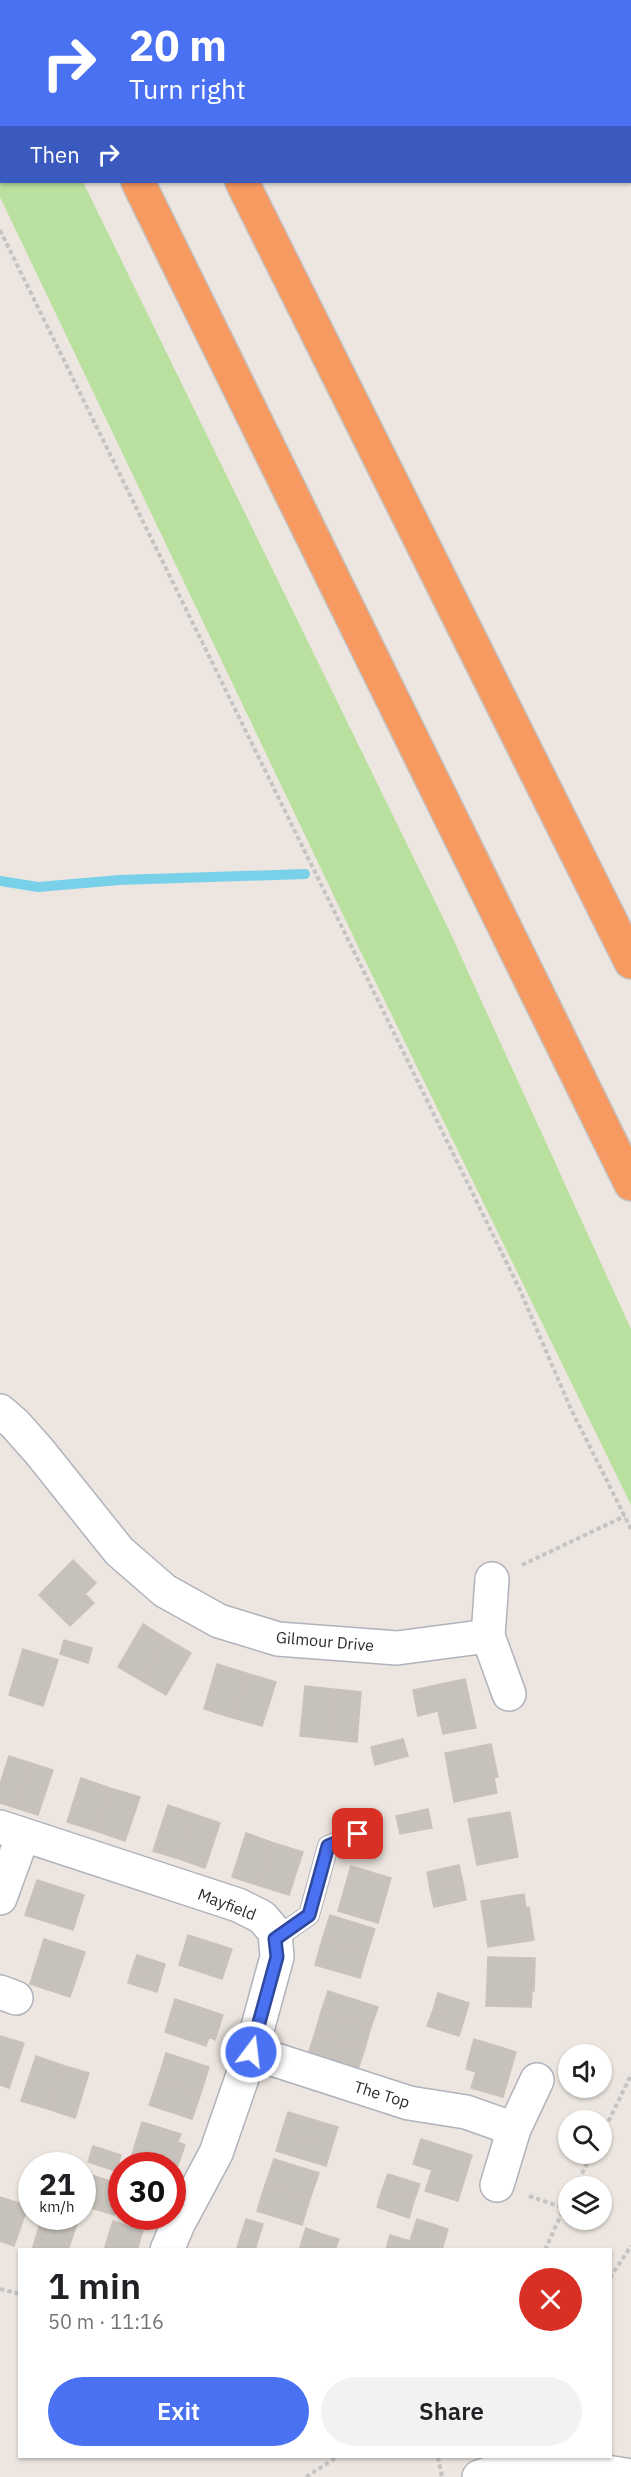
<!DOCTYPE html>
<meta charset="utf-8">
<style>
body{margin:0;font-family:"IBM Plex Sans",sans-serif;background:#f2f2f2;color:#202124;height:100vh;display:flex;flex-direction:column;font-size:22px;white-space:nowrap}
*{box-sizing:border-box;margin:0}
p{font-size:20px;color:#757577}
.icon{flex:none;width:33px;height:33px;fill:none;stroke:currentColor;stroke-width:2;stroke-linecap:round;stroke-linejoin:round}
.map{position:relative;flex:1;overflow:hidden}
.details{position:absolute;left:18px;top:2248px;width:594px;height:210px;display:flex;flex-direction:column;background:#fff;border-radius:0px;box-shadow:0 2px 4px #0004}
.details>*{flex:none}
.top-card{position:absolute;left:0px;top:0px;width:632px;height:183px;box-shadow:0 2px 4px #0004;background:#4971f1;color:#fff;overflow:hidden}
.buttons{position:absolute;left:558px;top:2044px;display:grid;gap:12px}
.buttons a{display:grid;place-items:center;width:54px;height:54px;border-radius:50%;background:#fff;box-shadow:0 2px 4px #0004;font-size:30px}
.speed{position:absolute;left:18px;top:2152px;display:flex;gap:12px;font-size:30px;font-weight:700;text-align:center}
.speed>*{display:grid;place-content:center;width:78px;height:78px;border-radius:50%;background:#fff;box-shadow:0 2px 4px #0004;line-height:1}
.speed small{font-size:15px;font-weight:400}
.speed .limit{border:9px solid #d22;background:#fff;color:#111}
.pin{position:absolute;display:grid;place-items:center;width:51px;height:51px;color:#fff;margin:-26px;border-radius:12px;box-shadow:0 3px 9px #0006}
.me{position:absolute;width:66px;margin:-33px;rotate:15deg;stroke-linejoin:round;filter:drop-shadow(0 0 4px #0008)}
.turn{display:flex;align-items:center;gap:21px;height:126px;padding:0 30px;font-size:27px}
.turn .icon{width:78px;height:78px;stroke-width:2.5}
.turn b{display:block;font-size:42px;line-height:51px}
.then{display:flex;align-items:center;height:57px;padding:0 30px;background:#0003;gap:12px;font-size:22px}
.round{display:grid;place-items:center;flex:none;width:63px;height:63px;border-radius:32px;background:#f2f2f2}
.headline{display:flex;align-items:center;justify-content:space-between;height:102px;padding:0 30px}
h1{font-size:36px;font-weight:600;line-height:45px}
.cta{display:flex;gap:12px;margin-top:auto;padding:12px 30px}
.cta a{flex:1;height:69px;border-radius:36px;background:#4971f1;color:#fff;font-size:24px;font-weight:600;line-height:69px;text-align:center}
.cta a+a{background:#f2f2f2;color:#202124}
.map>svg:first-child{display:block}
.green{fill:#b9e09f}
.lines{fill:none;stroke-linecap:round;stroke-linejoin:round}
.stream{stroke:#79d1e9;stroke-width:10}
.building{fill:#c6c1bb;stroke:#c9c2b9;stroke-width:1.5}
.lane-casing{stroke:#b0b2bc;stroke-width:22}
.street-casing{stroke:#b0b2bc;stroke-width:36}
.highway-casing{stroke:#c4c4c4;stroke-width:36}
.path{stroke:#c4c4c4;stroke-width:4;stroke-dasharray:4.5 3;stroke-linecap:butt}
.lane{stroke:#fff;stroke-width:20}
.street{stroke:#fff;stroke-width:33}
.highway{stroke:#f69a61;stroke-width:33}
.route-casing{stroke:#2f499d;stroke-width:15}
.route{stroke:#4971f1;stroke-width:10}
.labels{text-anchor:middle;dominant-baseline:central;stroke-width:5;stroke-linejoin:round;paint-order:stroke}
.street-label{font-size:16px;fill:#2c2c2c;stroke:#fff}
</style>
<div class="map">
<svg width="631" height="2477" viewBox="0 0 631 2477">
<rect width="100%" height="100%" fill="#ede6e0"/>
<path class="green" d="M 0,13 L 2,182 L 83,182 L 449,930 L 631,1329 L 631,1505 L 356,942 L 0,197 Z"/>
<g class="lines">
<path class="stream" d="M 0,881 L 38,887 L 119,880 L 305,874"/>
</g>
<path class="building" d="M 73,1560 L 96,1583 L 85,1594 L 94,1603 L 70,1626 L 39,1595 Z
M 143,1624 L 167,1639 L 142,1681 L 118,1667 Z
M 167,1639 L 191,1653 L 166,1695 L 142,1681 Z
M 64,1640 L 92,1648 L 88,1663 L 60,1654 Z
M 23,1649 L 58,1660 L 43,1706 L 9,1695 Z
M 217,1664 L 246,1673 L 233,1718 L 204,1709 Z
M 246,1673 L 276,1682 L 262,1726 L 233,1718 Z
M 465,1679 L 476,1728 L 443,1734 L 438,1711 L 418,1716 L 413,1690 Z
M 305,1686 L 333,1689 L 328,1739 L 300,1736 Z
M 333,1689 L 361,1692 L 357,1742 L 328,1739 Z
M 403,1739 L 408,1756 L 375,1765 L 371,1747 Z
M 491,1744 L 498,1777 L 494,1778 L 497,1793 L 454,1802 L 445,1753 Z
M 9,1756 L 31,1763 L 16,1808 L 0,1803 L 0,1784 Z
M 31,1763 L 53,1770 L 38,1815 L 16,1808 Z
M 81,1778 L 110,1788 L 96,1831 L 67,1822 Z
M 110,1788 L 140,1797 L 125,1841 L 96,1831 Z
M 168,1805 L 194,1814 L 179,1859 L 153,1851 Z
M 428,1809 L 432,1828 L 400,1834 L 396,1816 Z
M 510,1812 L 518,1857 L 477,1865 L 468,1819 Z
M 194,1814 L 220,1823 L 205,1868 L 179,1859 Z
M 246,1833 L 274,1843 L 260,1886 L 232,1877 Z
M 274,1843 L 303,1852 L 289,1895 L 260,1886 Z
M 459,1865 L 463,1883 L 430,1889 L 427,1872 Z
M 351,1866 L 391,1878 L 378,1923 L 338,1911 Z
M 37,1880 L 84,1895 L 73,1930 L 25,1915 Z
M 463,1883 L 466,1900 L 434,1907 L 430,1889 Z
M 524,1894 L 526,1908 L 529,1907 L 534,1940 L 488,1947 L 481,1901 Z
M 330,1915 L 375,1929 L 367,1954 L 322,1940 Z
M 188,1935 L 232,1949 L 222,1979 L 179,1965 Z
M 44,1939 L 85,1952 L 70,1997 L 30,1984 Z
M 322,1940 L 367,1954 L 360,1978 L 315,1965 Z
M 137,1955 L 165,1964 L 161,1978 L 132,1969 Z
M 488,1957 L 535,1958 L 534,1991 L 532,1991 L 531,2007 L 486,2006 Z
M 132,1969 L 161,1978 L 157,1992 L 128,1983 Z
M 328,1991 L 378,2007 L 371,2027 L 321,2012 Z
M 438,1993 L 469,2003 L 464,2020 L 433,2010 Z
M 175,1999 L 223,2015 L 215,2040 L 209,2037 L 206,2046 L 165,2032 Z
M 433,2010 L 464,2020 L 459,2036 L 427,2026 Z
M 321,2012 L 371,2027 L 365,2048 L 315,2033 Z
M 315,2033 L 365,2048 L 358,2069 L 308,2054 Z
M 0,2036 L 24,2043 L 9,2088 L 0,2085 Z
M 474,2039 L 516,2052 L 503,2097 L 471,2088 L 476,2072 L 466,2069 Z
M 166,2053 L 209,2067 L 201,2093 L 158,2079 Z
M 36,2056 L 62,2065 L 48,2109 L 21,2101 Z
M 62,2065 L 89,2073 L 75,2118 L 48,2109 Z
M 158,2079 L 201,2093 L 192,2119 L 149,2105 Z
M 288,2112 L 338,2127 L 332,2146 L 282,2131 Z
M 142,2122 L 181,2134 L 178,2142 L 185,2145 L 177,2168 L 132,2154 Z
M 282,2131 L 332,2146 L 326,2166 L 276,2151 Z
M 421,2139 L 472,2155 L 458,2201 L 425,2191 L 432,2170 L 413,2164 Z
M 93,2146 L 121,2155 L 116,2171 L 88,2162 Z
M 274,2159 L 319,2173 L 310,2199 L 265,2185 Z
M 388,2174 L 420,2184 L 414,2201 L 382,2190 Z
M 92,2175 L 107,2180 L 98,2210 L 82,2205 Z
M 107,2180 L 122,2185 L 114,2215 L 98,2210 Z
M 265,2185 L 310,2199 L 302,2225 L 257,2211 Z
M 382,2190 L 414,2201 L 409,2218 L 377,2207 Z
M 0,2197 L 28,2206 L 14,2246 L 0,2241 Z
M 42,2217 L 79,2218 L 68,2250 L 32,2250 Z
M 246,2219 L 263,2224 L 255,2250 L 237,2248 Z
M 417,2219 L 448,2229 L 442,2250 L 386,2250 L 390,2235 L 410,2241 Z
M 113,2221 L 143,2231 L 137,2250 L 104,2250 Z
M 306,2228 L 322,2234 L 317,2250 L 299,2250 Z
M 322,2234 L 339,2239 L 335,2250 L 317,2250 Z"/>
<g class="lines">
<g class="lane-casing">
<path id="lane" d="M 275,1939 L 309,1915 L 328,1846 L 358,1834"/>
</g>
<g class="street-casing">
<path id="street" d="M 0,1411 L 15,1424 L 39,1451 L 119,1551 L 165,1591 L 219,1621 L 278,1639 L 397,1648 L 488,1636
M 492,1579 L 488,1636 L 509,1694
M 0,1827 L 238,1905 L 262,1917 L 275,1932 L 277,1957 L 251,2052 L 216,2153 L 178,2224 L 167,2250
M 0,1898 L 23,1835
M 0,1992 L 16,1998
M 251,2052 L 409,2103 L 466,2112 L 514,2129
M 497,2185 L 514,2129 L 537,2080
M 479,2477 L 515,2465 L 582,2468 L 631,2476"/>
</g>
<g class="highway-casing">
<path id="highway" d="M 44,0 L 45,2
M 154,0 L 154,2
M 138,182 L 631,1184
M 242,182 L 631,962"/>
</g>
<path class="path" d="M 0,230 L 519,1288 L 570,1407 L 631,1529
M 522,1565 L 625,1516
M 602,2135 L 631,2075
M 575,2187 L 592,2154
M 529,2196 L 564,2208
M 545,2250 L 568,2199
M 610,2278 L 631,2246
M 0,2289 L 20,2294
M 438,2457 L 442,2477
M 306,2477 L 337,2457"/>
<use href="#lane" class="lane"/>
<use href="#street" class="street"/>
<use href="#highway" class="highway"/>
</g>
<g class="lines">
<g class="route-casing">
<path id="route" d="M 251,2052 L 277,1957 L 275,1939 L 309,1915 L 328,1846 L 358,1834"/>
</g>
<use href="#route" class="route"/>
</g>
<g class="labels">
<g class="street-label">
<text transform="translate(325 1641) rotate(5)">Gilmour Drive</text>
<text transform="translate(227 1904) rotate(21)">Mayfield</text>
<text transform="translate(382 2094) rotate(17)">The Top</text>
</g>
</g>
</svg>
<div class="buttons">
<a><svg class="icon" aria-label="sound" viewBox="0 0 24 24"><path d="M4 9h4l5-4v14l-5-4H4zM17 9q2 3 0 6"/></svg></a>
<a><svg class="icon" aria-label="search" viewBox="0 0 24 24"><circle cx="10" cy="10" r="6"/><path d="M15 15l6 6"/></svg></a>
<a><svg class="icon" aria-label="layers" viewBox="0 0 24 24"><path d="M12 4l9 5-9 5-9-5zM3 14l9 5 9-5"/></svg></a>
</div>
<div class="speed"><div>21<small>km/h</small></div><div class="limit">30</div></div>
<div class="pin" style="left:358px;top:1834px;background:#d93025"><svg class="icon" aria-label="arrive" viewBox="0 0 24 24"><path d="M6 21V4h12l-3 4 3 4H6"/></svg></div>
<svg class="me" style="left:251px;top:2052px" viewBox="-20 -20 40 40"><circle r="17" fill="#4971f1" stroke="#fff" stroke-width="3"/><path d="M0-11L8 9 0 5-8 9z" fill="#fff"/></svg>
<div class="top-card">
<div class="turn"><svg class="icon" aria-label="right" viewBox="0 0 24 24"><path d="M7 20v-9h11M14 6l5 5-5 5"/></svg><div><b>20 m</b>Turn right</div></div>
<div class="then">Then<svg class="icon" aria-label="right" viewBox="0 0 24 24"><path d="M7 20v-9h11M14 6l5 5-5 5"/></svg></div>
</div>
<section class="details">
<div class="headline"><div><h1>1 min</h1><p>50 m · 11:16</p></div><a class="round" style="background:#d93025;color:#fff"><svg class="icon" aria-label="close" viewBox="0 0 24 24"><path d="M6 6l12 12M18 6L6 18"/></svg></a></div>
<div class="cta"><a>Exit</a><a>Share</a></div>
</section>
</div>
